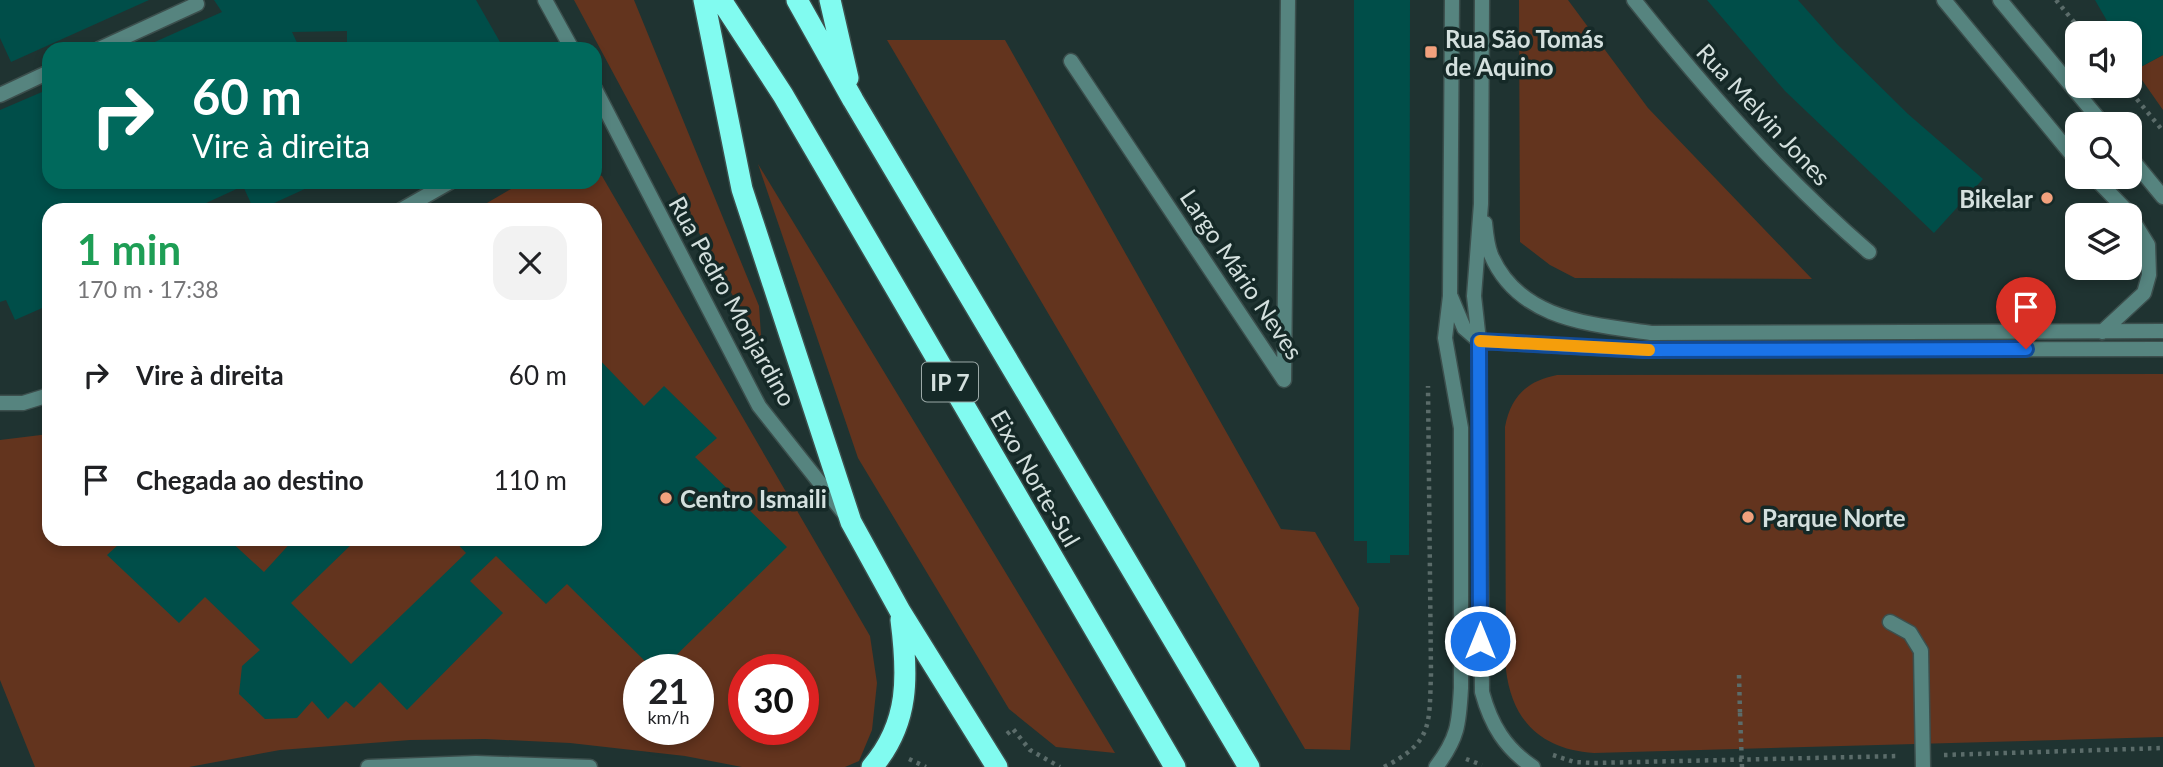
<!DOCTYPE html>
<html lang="pt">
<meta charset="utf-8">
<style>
body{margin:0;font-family:Lato,sans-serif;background:#f2f2f2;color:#202124;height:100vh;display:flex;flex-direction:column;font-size:26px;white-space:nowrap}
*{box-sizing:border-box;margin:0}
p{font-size:23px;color:#757577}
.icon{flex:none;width:38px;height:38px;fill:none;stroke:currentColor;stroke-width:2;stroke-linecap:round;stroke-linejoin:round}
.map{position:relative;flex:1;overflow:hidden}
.drawer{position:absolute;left:42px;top:203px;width:560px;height:343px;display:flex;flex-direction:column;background:#fff;border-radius:21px;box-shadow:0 4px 10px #0003}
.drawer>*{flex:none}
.banner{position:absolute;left:42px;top:42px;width:560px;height:147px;border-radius:21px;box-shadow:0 4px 10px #0003;background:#00695c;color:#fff;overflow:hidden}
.buttons{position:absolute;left:2065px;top:21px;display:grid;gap:14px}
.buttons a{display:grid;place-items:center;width:77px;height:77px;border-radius:14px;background:#fff;box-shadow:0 4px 10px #0003;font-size:35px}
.speed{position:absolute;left:623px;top:654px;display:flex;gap:14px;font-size:35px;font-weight:700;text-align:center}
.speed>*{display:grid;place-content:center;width:91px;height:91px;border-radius:50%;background:#fff;box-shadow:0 4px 10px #0003;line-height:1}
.speed small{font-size:18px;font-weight:400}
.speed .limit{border:10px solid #d22;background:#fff;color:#111}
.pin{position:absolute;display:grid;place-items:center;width:60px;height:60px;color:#fff;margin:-72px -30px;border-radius:50% 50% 50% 0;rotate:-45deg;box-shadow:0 0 7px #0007}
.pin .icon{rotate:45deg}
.me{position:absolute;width:77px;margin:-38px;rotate:0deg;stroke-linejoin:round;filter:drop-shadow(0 0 5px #0008)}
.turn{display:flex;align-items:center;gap:24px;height:147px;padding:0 35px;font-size:32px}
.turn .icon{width:91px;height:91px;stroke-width:2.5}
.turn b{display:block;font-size:49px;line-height:60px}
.round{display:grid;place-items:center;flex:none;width:74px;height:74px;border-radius:21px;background:#f2f2f2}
.overview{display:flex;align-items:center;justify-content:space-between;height:119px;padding:0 35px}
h1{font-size:42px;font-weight:700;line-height:52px;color:#1e9e55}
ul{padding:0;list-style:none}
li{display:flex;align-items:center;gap:21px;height:105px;padding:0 35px}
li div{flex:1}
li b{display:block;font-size:26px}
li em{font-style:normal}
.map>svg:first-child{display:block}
.green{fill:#63341e;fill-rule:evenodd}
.building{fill:#004e49}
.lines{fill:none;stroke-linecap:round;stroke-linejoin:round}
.lane-casing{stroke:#3c4f4d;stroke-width:17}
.street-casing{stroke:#3c4f4d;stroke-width:17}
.highway-casing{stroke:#3c4f4d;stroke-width:24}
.path{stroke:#5b6c6a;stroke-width:4.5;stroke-dasharray:3.5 5;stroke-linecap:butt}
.lane{stroke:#56847f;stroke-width:14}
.street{stroke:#56847f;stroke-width:14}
.highway{stroke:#81fbf0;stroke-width:21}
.path-bridge{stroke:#5b6c6a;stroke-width:4.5;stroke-dasharray:3.5 5;stroke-linecap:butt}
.route-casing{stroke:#114b97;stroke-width:18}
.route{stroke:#1a73e8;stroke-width:12}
.slow{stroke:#f59e0b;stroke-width:12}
.poi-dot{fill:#f1a17d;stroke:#152927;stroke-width:2.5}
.labels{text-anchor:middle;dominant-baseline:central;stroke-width:7;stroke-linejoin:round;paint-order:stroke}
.shield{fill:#152927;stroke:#9ba9a7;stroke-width:2}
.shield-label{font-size:23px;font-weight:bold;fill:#d4e0de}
.poi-label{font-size:24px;font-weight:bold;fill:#d4e0de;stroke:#152927;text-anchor:start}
.street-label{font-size:24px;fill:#d4e0de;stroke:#152927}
</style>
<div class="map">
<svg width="2163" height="767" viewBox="0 0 2163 767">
<rect width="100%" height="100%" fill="#1f3331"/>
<path class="green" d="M 574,0 L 634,0 L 759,306 L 762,350 Z
M 1519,0 L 1568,0 L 1648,108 L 1812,279 L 1575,278 L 1550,265 L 1520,242 Z
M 887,40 L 1005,40 L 1281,529 L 1315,532 L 1359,608 L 1350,750 L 1305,749 Z
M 2163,55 L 2163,110 L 2135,70 Z
M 758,164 L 1115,753 L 1056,747 L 1009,709 L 858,458 Z
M 595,174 L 602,176 L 870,636 L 877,683 L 872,730 L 859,761 L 845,767 L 742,767 L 685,756 L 570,743 L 485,739 L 410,740 L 280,750 L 189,767 L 35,767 L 0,680 L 0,440 L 49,434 L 49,539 L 595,539 L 595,210 L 475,210 L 523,182 L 595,182 ZM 639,670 L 698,670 L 698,730 L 639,730 ZM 744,670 L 803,670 L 803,730 L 744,730 Z
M 2163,374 L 2163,737 L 1594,753 C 1542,750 1512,721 1506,670 L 1505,427 C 1511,396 1527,381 1557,375 Z"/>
<path class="building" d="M 0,0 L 149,0 L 11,62 L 0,38 Z
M 214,0 L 476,0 L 504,49 L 347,49 L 347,31 L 292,32 L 300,49 L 139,49 L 222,12 Z
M 1354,0 L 1410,0 L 1409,555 L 1390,555 L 1390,563 L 1367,563 L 1367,541 L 1354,541 Z
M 1707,0 L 1798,0 L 1837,44 L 1908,114 L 1983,179 L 1934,233 L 1785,91 Z
M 2095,0 L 2163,0 L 2163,55 L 2135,70 L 2130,60 L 2130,33 L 2114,33 Z
M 49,89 L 49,182 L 320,182 L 259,210 L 254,210 L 243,186 L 191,210 L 49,210 L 49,305 L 15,320 L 6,300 L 0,302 L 0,110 Z
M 595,355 L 644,406 L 664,386 L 717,438 L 695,457 L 787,547 L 661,670 L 654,670 L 567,584 L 546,604 L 496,556 L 470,581 L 503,613 L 407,710 L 380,682 L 354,708 L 346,701 L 328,719 L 312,701 L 297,718 L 265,719 L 239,694 L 242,666 L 260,650 L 205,597 L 179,623 L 107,555 L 118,545 L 112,539 L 228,539 L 264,572 L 294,539 L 357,539 L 291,603 L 351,664 L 466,553 L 453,539 L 595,539 Z"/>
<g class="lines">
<g class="lane-casing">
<path id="lane" d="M 99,49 L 197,4
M 0,95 L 49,72
M 1890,622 L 1910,633 L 1921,651 L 1923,767
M 368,767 L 476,763 L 590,767"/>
</g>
<g class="street-casing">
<path id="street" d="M 545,0 L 572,49
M 1482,0 L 1481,204 L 1474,296 L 1479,341 L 1482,692 C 1491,725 1505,748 1533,767
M 1634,0 C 1706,90 1781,176 1869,252
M 1944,0 L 2077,161
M 2000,0 L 2103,124
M 1071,61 L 1284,380 L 1288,0
M 595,89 L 759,406 L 843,512
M 2130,157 L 2163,197
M 2094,177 L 2127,211 L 2148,245 L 2149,275 L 2144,293 L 2102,332
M 401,210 L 450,182
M 1485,223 C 1486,233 1487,245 1491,255 C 1519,320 1590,324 1651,333 L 2163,331
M 1451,297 L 1464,328 L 1479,341 L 1508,343 L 1642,350 L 2163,349
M 0,403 L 23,403 L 49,395
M 1436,767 C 1458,738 1459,724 1461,688 L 1461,428 L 1445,338 L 1450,296 L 1452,0"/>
</g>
<g class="highway-casing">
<path id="highway" d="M 704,0 L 742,189 L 851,522 L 900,611 L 997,767
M 721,0 L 783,95 L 1175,767
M 797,0 L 853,100 L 1249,767
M 830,0 L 848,78
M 872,767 C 910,723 908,675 901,620"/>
</g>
<path class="path" d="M 2056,0 L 2083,33
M 2126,86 L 2163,131
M 1739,675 L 1740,713
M 1007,734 L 1013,729 L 1030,750 L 1060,767
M 1553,755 L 1574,762 L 1593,763 L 1900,756
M 1944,755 L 2163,748
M 909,759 L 926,767
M 1466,759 L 1482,765
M 1384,767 C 1433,742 1429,725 1431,674 L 1428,386"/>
<use href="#lane" class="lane"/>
<use href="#street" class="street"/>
<use href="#highway" class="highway"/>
<path class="path-bridge" d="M 1740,713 L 1742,767"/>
</g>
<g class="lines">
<g class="route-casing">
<path id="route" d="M 1480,641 L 1479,341 L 1643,350 L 2026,349"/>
</g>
<use href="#route" class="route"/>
<path class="slow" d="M 1480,341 L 1649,350"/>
</g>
<g class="poi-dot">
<rect x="1424" y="45" width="14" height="14" rx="3.5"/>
<circle cx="2047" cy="198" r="7"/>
<circle cx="666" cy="498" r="7"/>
<circle cx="1748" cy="517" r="7"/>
</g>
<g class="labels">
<rect class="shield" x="922" y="362.5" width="56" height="39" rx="5"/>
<g class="shield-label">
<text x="950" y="382">IP 7</text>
</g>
<g class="poi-label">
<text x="1445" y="38">Rua São Tomás<tspan x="1445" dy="28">de Aquino</tspan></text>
<text x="2033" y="198" text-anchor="end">Bikelar</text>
<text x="680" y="498">Centro Ismaili</text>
<text x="1762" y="517">Parque Norte</text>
</g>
<g class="street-label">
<text transform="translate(1764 114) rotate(47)">Rua Melvin Jones</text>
<text transform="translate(1242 274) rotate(56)">Largo Mário Neves</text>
<text transform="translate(733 301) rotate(61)">Rua Pedro Monjardino</text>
<text transform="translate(1036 478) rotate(60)">Eixo Norte-Sul</text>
</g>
</g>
</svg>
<div class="buttons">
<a><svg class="icon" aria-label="sound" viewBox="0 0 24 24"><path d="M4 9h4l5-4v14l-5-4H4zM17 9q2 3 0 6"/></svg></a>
<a><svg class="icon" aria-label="search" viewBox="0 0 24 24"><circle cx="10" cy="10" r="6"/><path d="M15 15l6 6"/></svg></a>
<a><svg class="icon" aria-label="layers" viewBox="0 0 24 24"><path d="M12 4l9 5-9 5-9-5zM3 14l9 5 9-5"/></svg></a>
</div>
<div class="speed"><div>21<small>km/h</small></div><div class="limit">30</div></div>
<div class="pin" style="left:2026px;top:349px;background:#d93025"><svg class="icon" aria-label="arrive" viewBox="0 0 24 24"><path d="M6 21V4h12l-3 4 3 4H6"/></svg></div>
<svg class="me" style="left:1480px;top:641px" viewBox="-20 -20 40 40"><circle r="17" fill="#1a73e8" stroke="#fff" stroke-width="3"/><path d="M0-11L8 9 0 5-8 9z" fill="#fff"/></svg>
<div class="banner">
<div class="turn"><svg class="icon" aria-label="right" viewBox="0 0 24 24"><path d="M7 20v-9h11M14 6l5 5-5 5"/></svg><div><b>60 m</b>Vire à direita</div></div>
</div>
<section class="drawer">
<div class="overview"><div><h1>1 min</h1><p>170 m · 17:38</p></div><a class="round"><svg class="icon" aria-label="close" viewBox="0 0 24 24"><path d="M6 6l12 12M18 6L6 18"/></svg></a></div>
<ul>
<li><svg class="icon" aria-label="right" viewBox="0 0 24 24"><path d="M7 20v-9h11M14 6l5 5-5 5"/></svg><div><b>Vire à direita</b></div><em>60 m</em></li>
<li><svg class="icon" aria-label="arrive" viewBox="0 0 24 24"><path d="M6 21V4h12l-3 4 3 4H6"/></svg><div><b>Chegada ao destino</b></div><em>110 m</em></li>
</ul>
</section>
</div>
